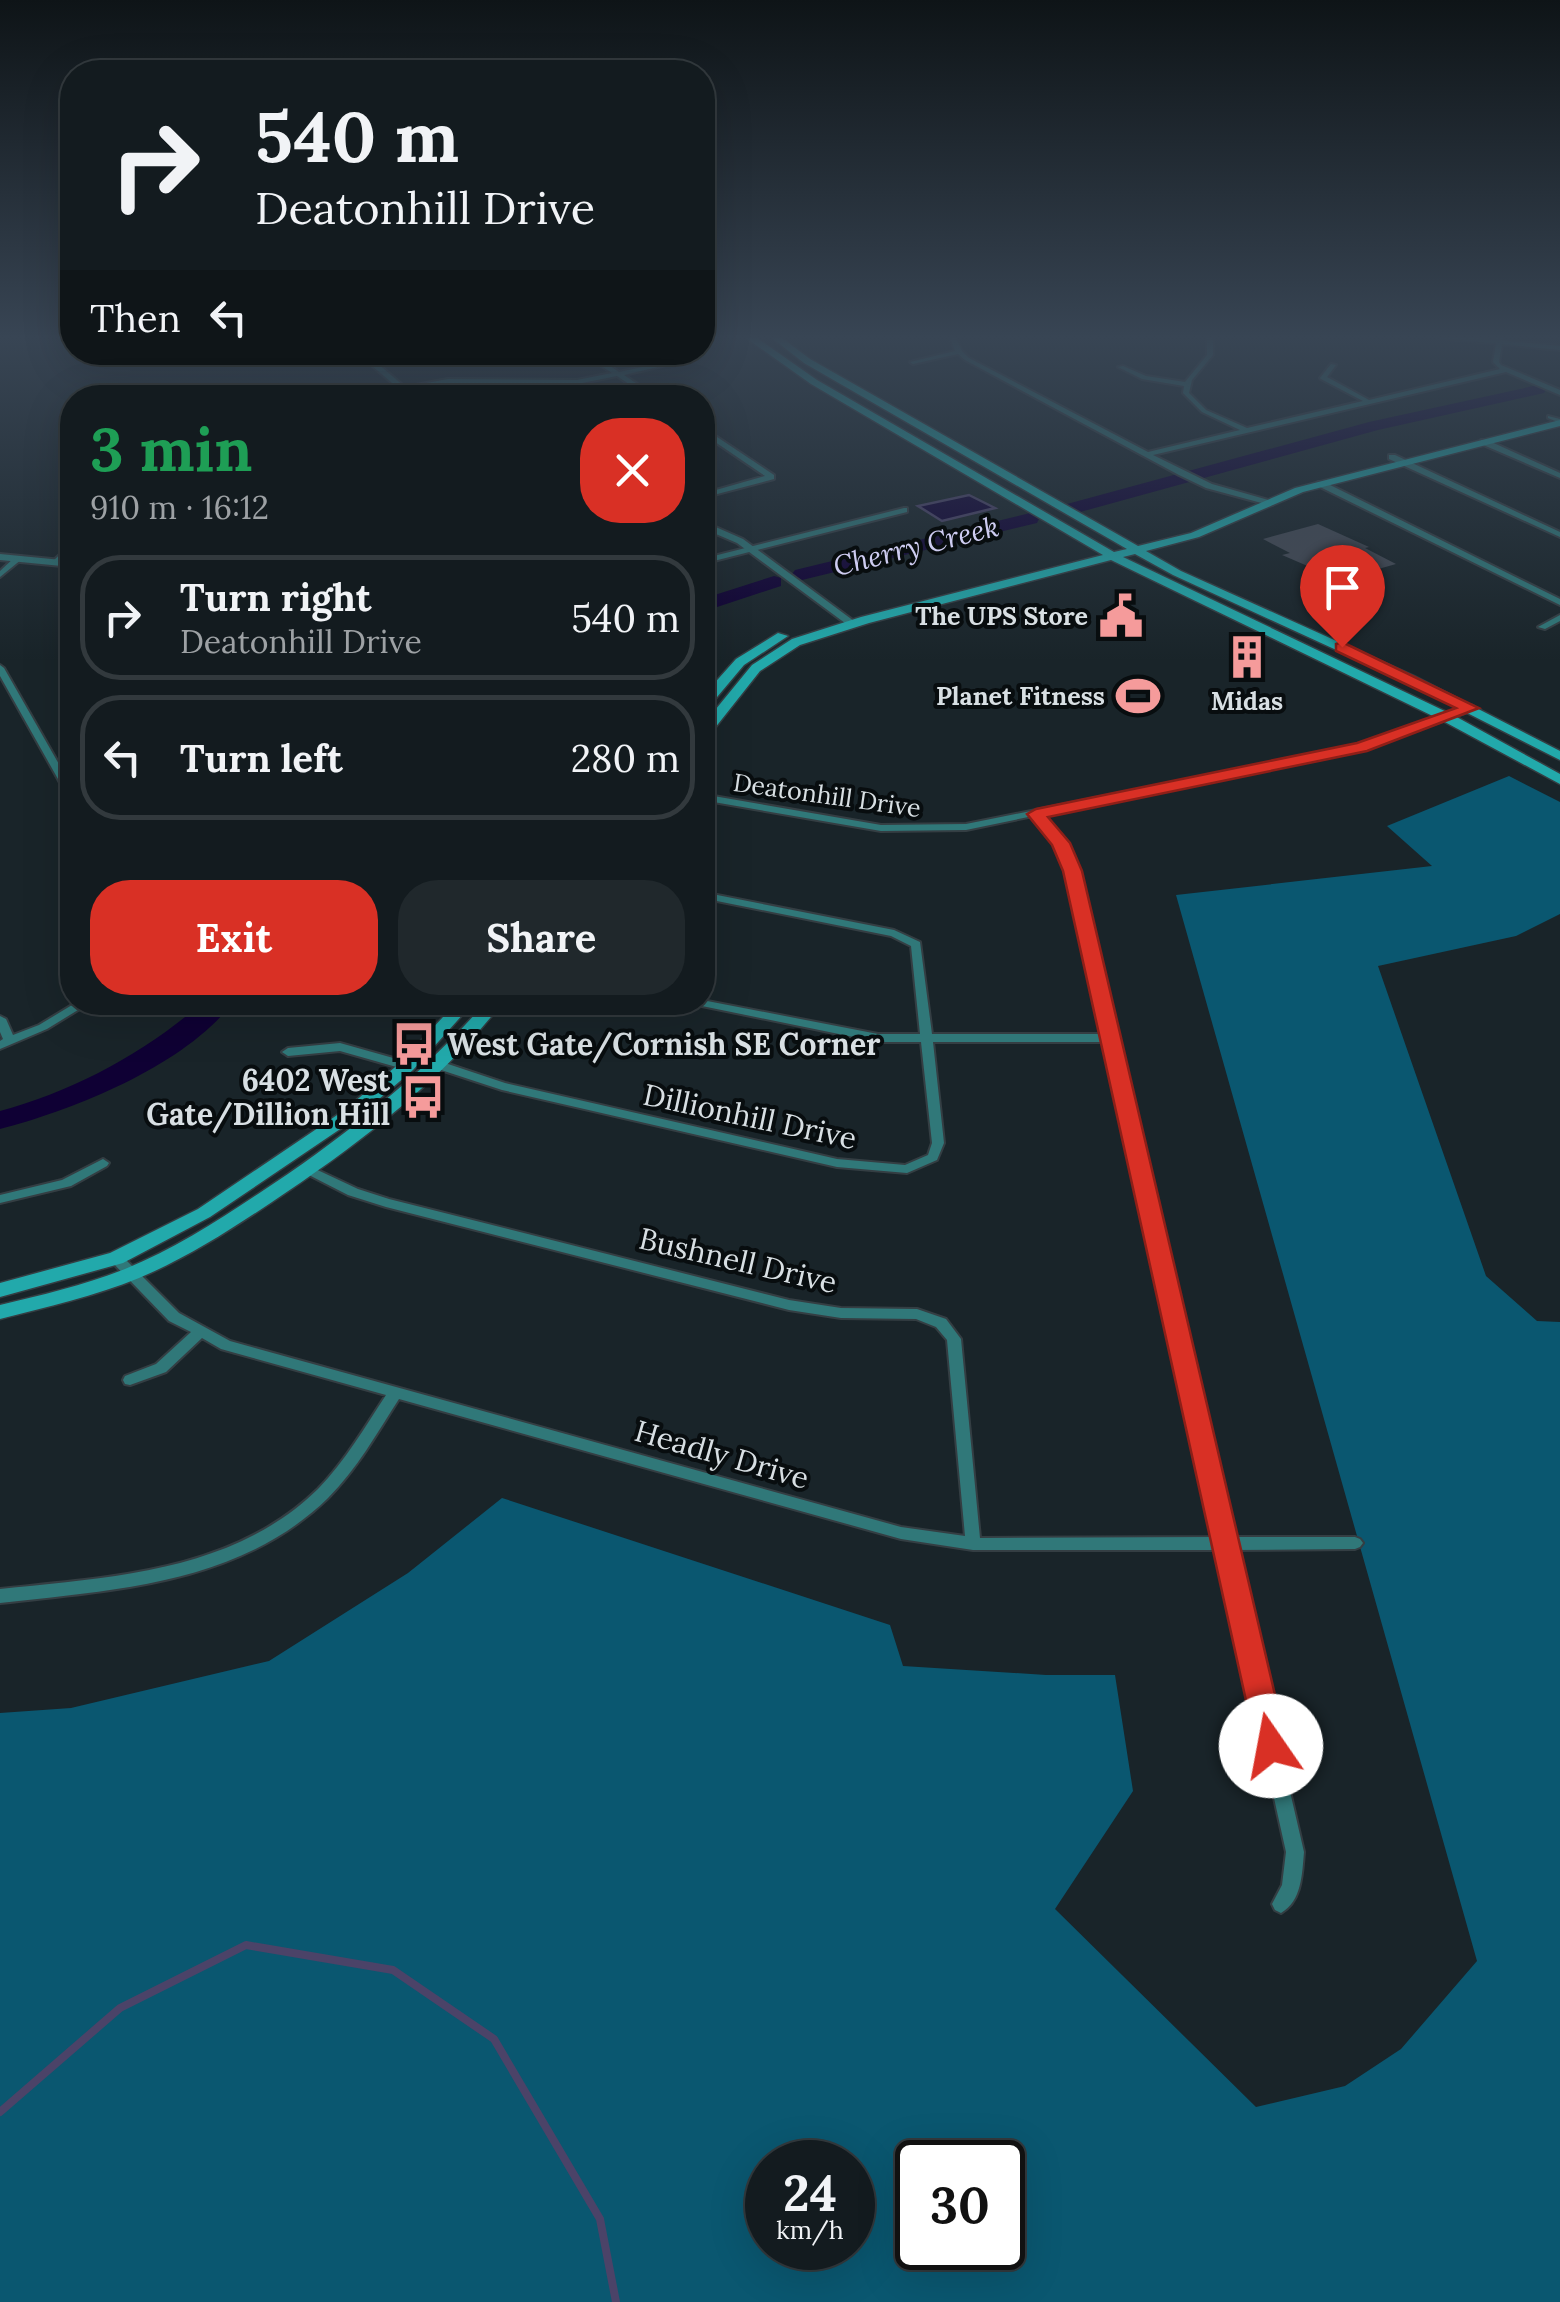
<!DOCTYPE html>
<meta charset="utf-8">
<style>
body{margin:0;font-family:Lora,serif;background:#20282c;color:#f1f3f6;height:100vh;display:flex;flex-direction:column;font-size:38px;white-space:nowrap}
*{box-sizing:border-box;margin:0}
p{font-size:32px;color:#9da1a4}
.icon{flex:none;width:55px;height:55px;fill:none;stroke:currentColor;stroke-width:2;stroke-linecap:round;stroke-linejoin:round}
.map{position:relative;flex:1;overflow:hidden}
.sheet{position:absolute;left:60px;top:385px;width:655px;height:630px;display:flex;flex-direction:column;background:#131b1f;border-radius:40px;box-shadow:0 10px 40px #0002,0 0 0 2px #32393d}
.sheet>*{flex:none}
.top-card{position:absolute;left:60px;top:60px;width:655px;height:305px;border-radius:40px;box-shadow:0 10px 40px #0002,0 0 0 2px #32393d;background:#131b1f;color:#f1f3f6;overflow:hidden}
.speed{position:absolute;left:745px;top:2140px;display:flex;gap:20px;font-size:50px;font-weight:700;text-align:center}
.speed>*{display:grid;place-content:center;width:130px;height:130px;border-radius:50%;background:#131b1f;box-shadow:0 10px 40px #0002,0 0 0 2px #32393d;line-height:1}
.speed small{font-size:25px;font-weight:400}
.speed .limit{border:5px solid #111;border-radius:15px;background:#fff;color:#111}
.pin{position:absolute;display:grid;place-items:center;width:85px;height:85px;color:#fff;margin:-102px -42px;border-radius:50% 50% 50% 0;rotate:-45deg;box-shadow:0 0 10px #0007}
.pin .icon{rotate:45deg}
.me{position:absolute;width:110px;margin:-55px;rotate:348deg;stroke-linejoin:round;filter:drop-shadow(0 0 8px #0008)}
.turn{display:flex;align-items:center;gap:35px;height:210px;padding:0 30px;font-size:45px}
.turn .icon{width:130px;height:130px;stroke-width:2.5}
.turn b{display:block;font-size:70px;line-height:85px}
.then{display:flex;align-items:center;height:95px;padding:0 30px;background:#0003;gap:20px;font-size:38px}
.round{display:grid;place-items:center;flex:none;width:105px;height:105px;border-radius:40px;background:#20282c}
.headline{display:flex;align-items:center;justify-content:space-between;height:170px;padding:0 30px}
h1{font-size:60px;font-weight:700;line-height:75px;color:#1e9e55}
.action{display:flex;gap:20px;margin-top:auto;padding:20px 30px}
.action a{flex:1;height:115px;border-radius:40px;background:#d93025;color:#fff;font-size:40px;font-weight:700;line-height:115px;text-align:center}
.action a+a{background:#20282c;color:#f1f3f6}
ul{padding:0;list-style:none}
li{display:flex;align-items:center;gap:30px;height:125px;margin:0 20px 15px;padding:0 10px;border:5px solid #32393d;border-radius:40px}
li div{flex:1}
li b{display:block;font-size:38px}
li em{font-style:normal}
.map>svg:first-child{display:block}
.forest{fill:#0a5770;fill-rule:evenodd}
.water{fill:#0f0034;stroke:#4b4368;stroke-width:2.5}
.lines{fill:none;stroke-linecap:round;stroke-linejoin:round}
.stream{stroke:#4b4368;stroke-width:8}
.river{fill:#0f0034;fill-rule:evenodd}
.building{fill:#444a54}
.minor-casing{stroke:#343e43;stroke-width:4}
.tertiary-casing{stroke:#343e43;stroke-width:4}
.secondary-casing{stroke:#343e43;stroke-width:3}
.minor{fill:#307879;fill-rule:evenodd}
.tertiary{fill:#307879;fill-rule:evenodd}
.secondary{fill:#22a9ab;fill-rule:evenodd}
.route{fill:#d93025;stroke:#8d1f18;stroke-width:2.5}
.labels{text-anchor:middle;dominant-baseline:central;stroke-width:8;stroke-linejoin:round;paint-order:stroke}
.far-poi-label{font-size:25px;font-weight:bold;fill:#d8dfe3;stroke:#080d0f;text-anchor:end}
.far-street-label{font-size:25px;fill:#d8dfe3;stroke:#080d0f}
.far-water-label{font-size:28px;font-style:italic;fill:#ceccf1;stroke:#080d0f}
.poi-label{font-size:30px;font-weight:bold;fill:#d8dfe3;stroke:#080d0f;text-anchor:start}
.street-label{font-size:30px;fill:#d8dfe3;stroke:#080d0f}
</style>
<div class="map">
<svg width="1560" height="2302" viewBox="0 0 1560 2302">
<rect width="100%" height="100%" fill="#192429"/>
<path class="forest" d="M 1509,776 L 1560,802 L 1560,914 L 1516,936 L 1378,966 L 1486,1276 L 1537,1321 L 1560,1322 L 1560,2302 L 0,2302 L 0,1713 L 71,1708 L 269,1661 L 408,1573 L 502,1498 L 890,1625 L 903,1666 L 1046,1675 L 1115,1675 L 1133,1791 L 1055,1909 L 1256,2107 L 1345,2086 L 1401,2049 L 1477,1961 L 1176,895 L 1432,866 L 1387,826 ZM 768,2162 L 852,2162 L 852,2248 L 768,2248 ZM 918,2162 L 1002,2162 L 1002,2248 L 918,2248 Z"/>
<path class="water" d="M 969,495 L 995,508 L 942,521 L 918,506 Z"/>
<g class="lines">
<path class="stream" d="M 0,2112 L 120,2008 L 246,1945 L 393,1970 L 494,2039 L 600,2219 L 616,2302"/>
<path class="river" d="M 1538,385 L 1546,390 L 1544,393 L 1378,430 L 1073,514 L 1064,508 L 1067,504 L 1369,422 Z
M 1030,513 L 1039,519 L 1037,523 L 802,580 L 792,574 L 795,570 Z
M 774,576 L 781,578 L 781,586 L 702,612 L 702,599 Z
M 203,1002 L 233,1002 C 186,1065 74,1110 0,1129 L 0,1111 C 74,1091 145,1053 203,1002 Z"/>
</g>
<path class="building" d="M 1318,524 L 1369,547 L 1365,548 L 1396,564 L 1340,580 L 1282,555 L 1290,553 L 1263,539 Z"/>
<g class="lines">
<g class="minor-casing">
<path id="minor" d="M 950,338 L 956,338 L 962,351 L 969,358 L 1148,452 L 1240,430 L 1202,412 L 1183,393 L 1184,386 L 1142,379 L 1118,367 L 1123,366 L 1146,376 L 1185,382 L 1207,355 L 1207,338 L 1213,338 L 1213,355 L 1192,380 L 1189,393 L 1206,410 L 1247,428 L 1363,401 L 1321,379 L 1320,378 L 1331,364 L 1336,365 L 1327,377 L 1369,400 L 1500,369 L 1493,362 L 1497,338 L 1503,338 L 1499,362 L 1501,365 L 1560,390 L 1560,395 L 1506,372 L 1153,455 L 1212,484 L 1272,501 L 1272,505 L 1269,505 L 1206,488 L 1179,475 L 965,360 L 958,354 L 913,364 L 910,362 L 955,351 Z
M 356,352 L 364,352 L 405,387 L 448,379 L 577,380 L 612,373 L 581,352 L 589,352 L 619,372 L 667,362 L 670,364 L 624,375 L 658,398 L 650,398 L 617,376 L 577,384 L 448,383 L 370,398 L 353,398 L 398,388 Z
M 1548,416 L 1560,419 L 1560,423 L 1548,418 Z
M 702,427 L 774,475 L 774,479 L 702,498 L 702,494 L 765,476 L 702,433 Z
M 1481,440 L 1487,440 L 1560,473 L 1560,478 L 1481,444 Z
M 1389,455 L 1395,455 L 1560,532 L 1560,537 L 1389,459 Z
M 1318,482 L 1324,482 L 1560,599 L 1560,605 L 1318,486 Z
M 904,508 L 907,508 L 907,512 L 702,564 L 702,559 Z
M 69,546 L 72,546 L 72,552 L 59,565 L 53,565 L 53,561 Z
M 15,557 L 22,559 L 0,577 L 0,571 Z
M 1560,615 L 1560,621 L 1545,629 L 1538,627 Z
M 0,665 L 4,668 L 72,787 L 72,798 L 67,795 L 0,676 Z
M 1470,705 L 1473,706 L 1473,710 L 1361,750 L 1042,815 L 1066,843 L 1077,871 L 1231,1537 L 1355,1537 L 1360,1539 L 1363,1543 L 1360,1547 L 1355,1549 L 1234,1550 L 1304,1852 C 1302,1874 1302,1901 1281,1913 L 1275,1910 L 1272,1904 L 1282,1885 L 1286,1852 L 1219,1550 L 973,1550 L 901,1539 L 399,1399 C 377,1433 357,1469 328,1498 C 240,1584 115,1590 0,1603 L 0,1589 C 112,1577 233,1572 318,1489 C 345,1461 365,1427 386,1395 L 221,1349 L 202,1338 L 166,1372 L 130,1385 L 125,1384 L 123,1380 L 125,1376 L 156,1364 L 191,1332 L 169,1321 L 111,1261 L 109,1258 L 111,1255 L 121,1255 L 179,1313 L 230,1341 L 901,1527 L 965,1536 L 947,1340 L 936,1327 L 916,1319 L 841,1318 L 789,1310 L 386,1207 L 348,1195 L 305,1173 L 303,1170 L 305,1167 L 309,1166 L 358,1189 L 389,1199 L 789,1300 L 841,1308 L 917,1309 L 946,1319 L 961,1339 L 980,1538 L 1216,1537 L 1105,1042 L 933,1042 L 944,1143 L 937,1160 L 907,1173 L 837,1167 L 502,1090 L 435,1068 L 433,1065 L 439,1061 L 505,1083 L 837,1159 L 905,1165 L 928,1155 L 932,1143 L 921,1042 L 878,1042 L 697,1005 L 692,1002 L 702,1002 L 702,1000 L 878,1034 L 920,1034 L 911,946 L 891,936 L 702,898 L 702,892 L 894,930 L 920,942 L 932,1034 L 1103,1034 L 1067,871 L 1056,844 L 1033,816 L 966,830 L 881,831 L 702,800 L 702,794 L 881,825 L 966,824 L 1359,745 Z
M 77,1002 L 91,1002 L 47,1029 L 0,1049 L 0,1041 L 3,1039 L 0,1032 L 0,1016 L 6,1019 L 13,1035 L 39,1025 Z
M 340,1043 L 411,1063 L 413,1066 L 407,1070 L 340,1051 L 288,1056 L 282,1052 L 288,1048 Z
M 103,1159 L 109,1163 L 107,1166 L 71,1186 L 0,1203 L 0,1195 L 62,1180 Z"/>
</g>
<g class="tertiary-casing">
<path id="tertiary" d="M 1440,338 L 1475,338 L 1560,346 L 1560,350 Z
M 702,521 L 743,539 L 858,624 L 849,626 L 737,543 L 702,528 Z
M 0,554 L 72,561 L 72,567 L 0,560 Z"/>
</g>
<g class="secondary-casing">
<path id="secondary" d="M 746,338 L 757,338 L 817,380 L 1114,552 L 1127,549 L 804,363 L 772,338 L 782,338 L 810,359 L 1138,546 L 1191,533 L 1295,488 L 1560,420 L 1560,426 L 1303,492 L 1199,537 L 1146,551 L 1181,571 L 1414,676 L 1560,751 L 1560,760 L 1406,682 L 1173,575 L 1135,554 L 1123,557 L 1453,715 L 1560,774 L 1560,784 L 1443,721 L 1111,560 L 869,623 L 800,645 L 760,671 L 707,738 L 702,739 L 702,726 L 752,665 L 792,639 L 861,617 L 1103,555 L 811,384 Z
M 778,633 L 788,636 L 744,665 L 707,709 L 702,710 L 702,697 L 736,659 Z
M 457,1002 L 474,1002 L 413,1070 L 358,1117 L 210,1217 L 123,1263 L 0,1297 L 0,1283 L 110,1253 L 198,1209 L 346,1109 L 401,1062 Z
M 486,1002 L 503,1002 C 440,1083 356,1146 272,1202 C 230,1230 187,1258 139,1278 C 95,1296 47,1307 0,1319 L 0,1305 C 42,1295 85,1285 125,1269 C 172,1250 216,1222 258,1194 C 342,1139 419,1078 486,1002 Z"/>
</g>
<use href="#minor" class="minor"/>
<use href="#tertiary" class="tertiary"/>
<use href="#secondary" class="secondary"/>
</g>
<linearGradient id="sky" x2="0" y2="1"><stop stop-color="#0e1417"/><stop offset="0.51" stop-color="#384554"/><stop offset="1" stop-color="#384554" stop-opacity="0"/></linearGradient>
<rect width="1560" height="661" fill="url(#sky)"/>
<path class="route" d="M 1342,642 L 1479,708 L 1367,751 L 1048,817 L 1070,843 L 1082,871 L 1287,1746 L 1282,1755 L 1271,1760 L 1260,1755 L 1256,1746 L 1063,871 L 1052,845 L 1027,814 L 1036,809 L 1357,743 L 1456,708 L 1336,651 L 1336,644 Z"/>
<defs>
<g id="civic-bare" transform="scale(3.45)"><path d="M-.6-6.5H3V-4.5H.6V-3L4-1V1h2V6H-6V1h2V-1L-.6-3ZM-1.2 2.5V6h2.4V2.5Z" fill="#f59b9b" stroke="#080d0f" stroke-width="2.5" paint-order="stroke"/></g>
<g id="building-bare" transform="scale(3.45)"><path d="M-4-6H4V6H1V3H-1V6H-4ZM-2.5-4.3h1.7v1.8h-1.7ZM.8-4.3h1.7v1.8H.8ZM-2.5-1h1.7V.8h-1.7ZM.8-1h1.7V.8H.8Z" fill="#f59b9b" stroke="#080d0f" stroke-width="2.5" paint-order="stroke"/></g>
<g id="stadium-bare" transform="scale(3.45)"><path d="M0-5a6.5 5 0 1 0 0 10a6.5 5 0 1 0 0-10ZM-3.5-1.8h7v3.6h-7Z" fill="#f59b9b" stroke="#080d0f" stroke-width="2.5" paint-order="stroke"/></g>
<g id="bus-bare" transform="scale(3.45)"><path d="M-5-6H5V4H4V6H2V4H-2V6H-4V4H-5ZM-3.5-4V0h7V-4ZM-3.5 1.2v1.5H-2V1.2ZM2 1.2v1.5H3.5V1.2Z" fill="#f59b9b" stroke="#080d0f" stroke-width="2.5" paint-order="stroke"/></g>
</defs>
<g fill-rule="evenodd">
<use href="#civic-bare" x="1121" y="616"/>
<use href="#building-bare" x="1247" y="657"/>
<use href="#stadium-bare" x="1138" y="696"/>
<use href="#bus-bare" x="414" y="1044"/>
<use href="#bus-bare" x="423" y="1097"/>
</g>
<g class="labels">
<g class="far-poi-label">
<text x="1088" y="616">The UPS Store</text>
<text x="1105" y="696">Planet Fitness</text>
<text x="1247" y="701" text-anchor="middle">Midas</text>
</g>
<g class="far-street-label">
<text transform="translate(827 795) rotate(8)">Deatonhill Drive</text>
</g>
<g class="far-water-label">
<text transform="translate(916 546) rotate(-14)">Cherry Creek</text>
</g>
<g class="poi-label">
<text x="447" y="1044">West Gate/Cornish SE Corner</text>
<text x="390" y="1080" text-anchor="end">6402 West<tspan x="390" dy="34">Gate/Dillion Hill</tspan></text>
</g>
<g class="street-label">
<text transform="translate(750 1116) rotate(12)">Dillionhill Drive</text>
<text transform="translate(738 1260) rotate(13)">Bushnell Drive</text>
<text transform="translate(722 1454) rotate(16)">Headly Drive</text>
</g>
</g>
</svg>
<div class="speed"><div>24<small>km/h</small></div><div class="limit">30</div></div>
<div class="pin" style="left:1342px;top:647px;background:#d93025"><svg class="icon" aria-label="arrive" viewBox="0 0 24 24"><path d="M6 21V4h12l-3 4 3 4H6"/></svg></div>
<svg class="me" style="left:1271px;top:1746px" viewBox="-20 -20 40 40"><circle r="19" fill="#fff"/><path d="M0-13L10 11 0 6-10 11z" fill="#d93025"/></svg>
<div class="top-card">
<div class="turn"><svg class="icon" aria-label="right" viewBox="0 0 24 24"><path d="M7 20v-9h11M14 6l5 5-5 5"/></svg><div><b>540 m</b>Deatonhill Drive</div></div>
<div class="then">Then<svg class="icon" aria-label="left" viewBox="0 0 24 24"><path d="M17 20v-9H6M10 6l-5 5 5 5"/></svg></div>
</div>
<section class="sheet">
<div class="headline"><div><h1>3 min</h1><p>910 m · 16:12</p></div><a class="round" style="background:#d93025;color:#fff"><svg class="icon" aria-label="close" viewBox="0 0 24 24"><path d="M6 6l12 12M18 6L6 18"/></svg></a></div>
<ul>
<li><svg class="icon" aria-label="right" viewBox="0 0 24 24"><path d="M7 20v-9h11M14 6l5 5-5 5"/></svg><div><b>Turn right</b><p>Deatonhill Drive</p></div><em>540 m</em></li>
<li><svg class="icon" aria-label="left" viewBox="0 0 24 24"><path d="M17 20v-9H6M10 6l-5 5 5 5"/></svg><div><b>Turn left</b></div><em>280 m</em></li>
</ul>
<div class="action"><a>Exit</a><a>Share</a></div>
</section>
</div>
